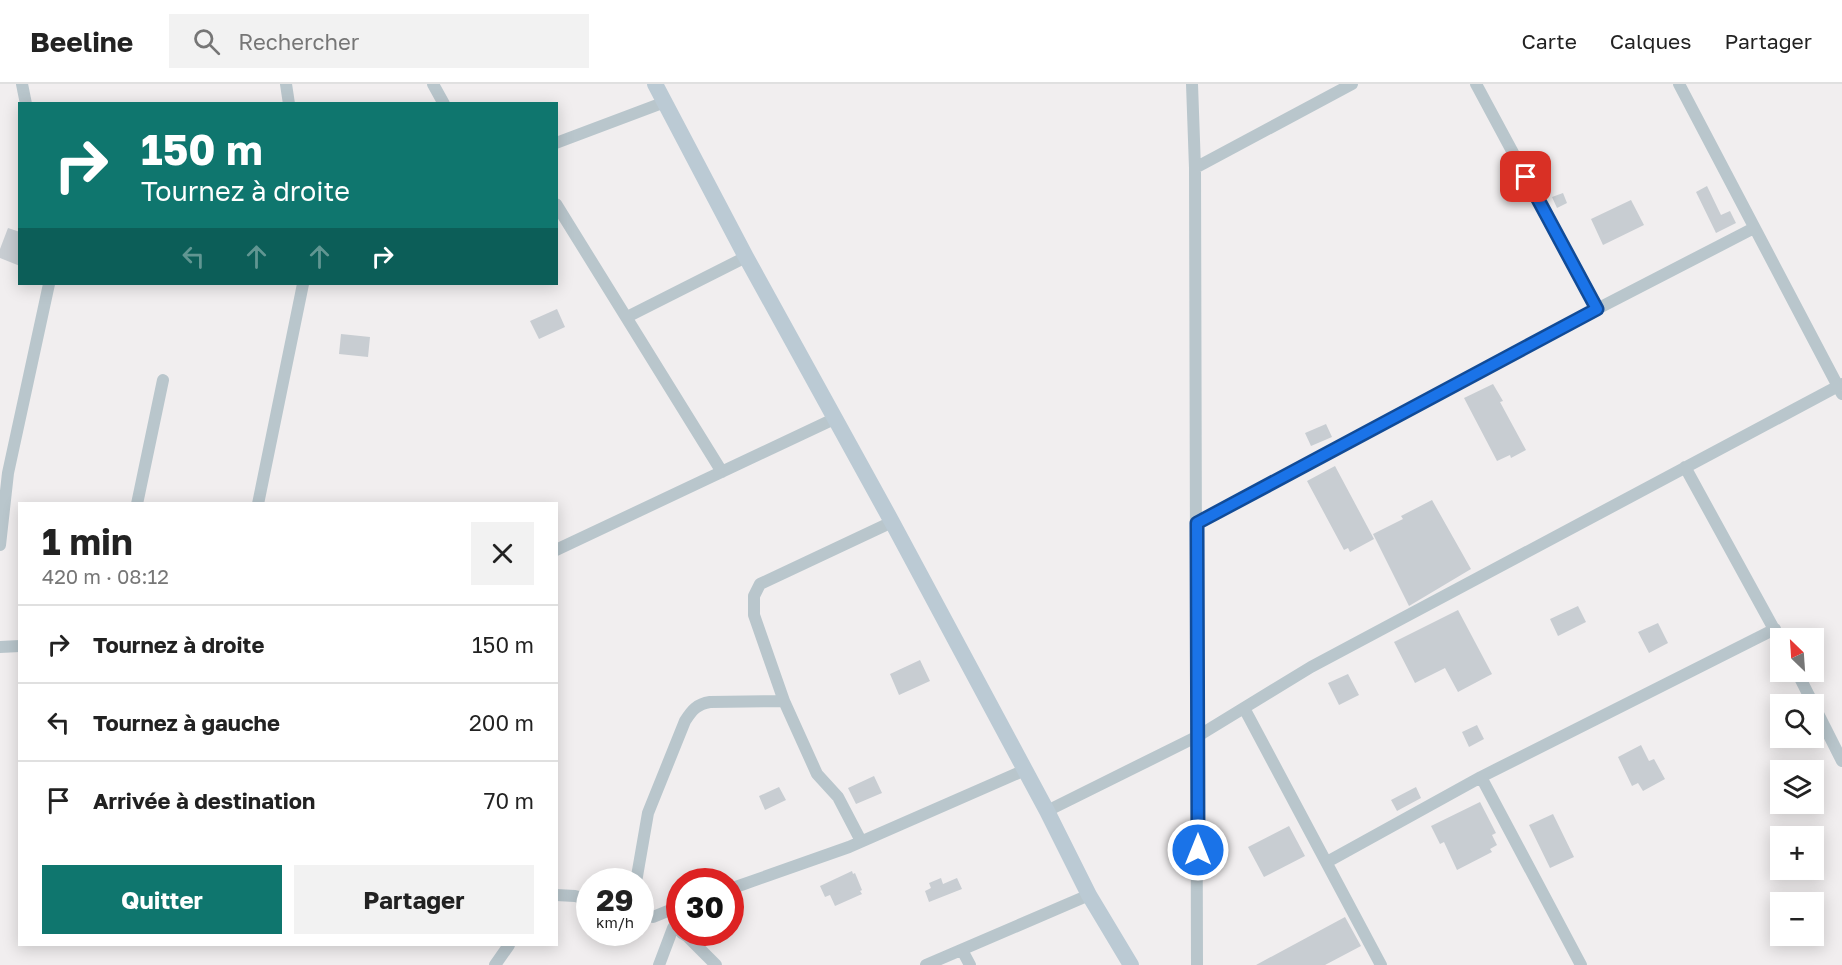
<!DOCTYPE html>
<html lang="fr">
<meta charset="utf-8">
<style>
body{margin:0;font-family:"Golos Text",sans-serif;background:#f2f2f2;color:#222;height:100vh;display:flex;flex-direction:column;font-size:22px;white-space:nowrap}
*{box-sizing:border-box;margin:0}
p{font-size:20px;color:#767676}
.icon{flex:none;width:33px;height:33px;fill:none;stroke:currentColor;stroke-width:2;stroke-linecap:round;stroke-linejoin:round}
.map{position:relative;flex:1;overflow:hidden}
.details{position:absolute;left:18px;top:418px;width:540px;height:444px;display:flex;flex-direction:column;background:#fff;border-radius:0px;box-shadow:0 3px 15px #0003}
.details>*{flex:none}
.hud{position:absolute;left:18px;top:18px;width:540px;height:183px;border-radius:0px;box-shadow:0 3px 15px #0003;background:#0f766e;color:#fff;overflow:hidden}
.needle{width:39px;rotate:335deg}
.buttons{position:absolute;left:1770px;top:544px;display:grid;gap:12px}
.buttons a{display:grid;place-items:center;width:54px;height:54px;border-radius:0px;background:#fff;box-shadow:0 3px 15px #0003;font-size:30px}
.speed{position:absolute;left:576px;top:784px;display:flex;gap:12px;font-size:30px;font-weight:700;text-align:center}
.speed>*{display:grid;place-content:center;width:78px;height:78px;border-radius:50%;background:#fff;box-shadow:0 3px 15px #0003;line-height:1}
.speed small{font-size:15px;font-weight:400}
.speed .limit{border:9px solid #d22;background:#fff;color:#111}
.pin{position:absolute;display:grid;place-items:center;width:51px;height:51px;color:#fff;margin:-26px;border-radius:12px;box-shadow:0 3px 9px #0006}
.me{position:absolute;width:66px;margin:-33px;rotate:0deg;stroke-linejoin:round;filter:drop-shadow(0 0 4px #0008)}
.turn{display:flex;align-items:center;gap:21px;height:126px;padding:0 24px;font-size:27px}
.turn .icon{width:78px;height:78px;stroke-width:2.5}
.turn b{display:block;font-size:42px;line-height:51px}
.lanes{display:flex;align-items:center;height:57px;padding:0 24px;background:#0003;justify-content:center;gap:30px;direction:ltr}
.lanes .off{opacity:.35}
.round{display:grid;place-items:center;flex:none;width:63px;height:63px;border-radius:0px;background:#f2f2f2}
.summary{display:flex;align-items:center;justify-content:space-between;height:102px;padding:0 24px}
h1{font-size:36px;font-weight:700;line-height:45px}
.cta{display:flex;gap:12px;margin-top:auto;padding:12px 24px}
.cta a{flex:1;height:69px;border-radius:0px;background:#0f766e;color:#fff;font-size:24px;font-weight:700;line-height:69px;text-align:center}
.cta a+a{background:#f2f2f2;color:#222}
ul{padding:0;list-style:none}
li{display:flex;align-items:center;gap:18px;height:78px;padding:0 24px;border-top:2px solid #e0e0e0}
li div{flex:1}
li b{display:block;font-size:22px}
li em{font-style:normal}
header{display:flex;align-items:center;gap:36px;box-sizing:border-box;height:84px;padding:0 30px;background:#fff;border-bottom:2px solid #e0e0e0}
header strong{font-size:28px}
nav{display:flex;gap:33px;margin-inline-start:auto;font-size:21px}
.search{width:420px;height:54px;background:#f2f2f2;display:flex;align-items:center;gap:15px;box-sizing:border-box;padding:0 21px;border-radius:0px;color:#767676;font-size:22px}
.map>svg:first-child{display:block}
.building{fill:#c8cdd2}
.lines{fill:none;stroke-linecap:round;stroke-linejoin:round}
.street{stroke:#b9c6cc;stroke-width:12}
.secondary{stroke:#bbcad4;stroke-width:16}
.route-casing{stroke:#114b97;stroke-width:15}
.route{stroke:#1a73e8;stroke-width:10}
</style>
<header>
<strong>Beeline</strong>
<div class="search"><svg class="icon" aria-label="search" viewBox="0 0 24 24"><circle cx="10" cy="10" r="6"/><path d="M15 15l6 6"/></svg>Rechercher</div>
<nav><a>Carte</a><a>Calques</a><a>Partager</a></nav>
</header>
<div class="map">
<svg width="1842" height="881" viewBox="0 0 1842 881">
<rect width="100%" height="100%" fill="#f1eeef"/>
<path class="building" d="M 1707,102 L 1721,131 L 1730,127 L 1736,139 L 1716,149 L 1696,108 Z
M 1563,109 L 1567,119 L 1557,124 L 1552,113 Z
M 1631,116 L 1644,141 L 1603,161 L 1591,135 Z
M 8,144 L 20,148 L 20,182 L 0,174 L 0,165 Z
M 557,225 L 565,243 L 539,255 L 530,237 Z
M 341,250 L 370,253 L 368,273 L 339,270 Z
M 1493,300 L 1503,317 L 1500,318 L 1526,366 L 1511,374 L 1510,371 L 1497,377 L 1464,314 Z
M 1326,340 L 1332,353 L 1311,362 L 1305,349 Z
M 1335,382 L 1374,455 L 1350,468 L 1348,464 L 1344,466 L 1307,397 Z
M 1432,416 L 1471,485 L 1409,522 L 1373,450 L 1403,435 L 1401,432 Z
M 1578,522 L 1586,538 L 1558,552 L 1550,535 Z
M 1458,526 L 1492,590 L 1458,608 L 1445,584 L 1415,599 L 1394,558 Z
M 1658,539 L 1668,559 L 1649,569 L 1638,548 Z
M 920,576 L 930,597 L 899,611 L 890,590 Z
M 1348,590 L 1359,611 L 1339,621 L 1328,599 Z
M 1477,641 L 1484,655 L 1469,663 L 1462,648 Z
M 1641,661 L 1649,677 L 1654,675 L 1665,695 L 1643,707 L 1638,699 L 1632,702 L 1618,673 Z
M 874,692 L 882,709 L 856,720 L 848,704 Z
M 779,703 L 786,716 L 765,726 L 759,712 Z
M 1416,703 L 1421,714 L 1397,727 L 1391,716 Z
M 1480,718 L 1496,749 L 1492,751 L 1497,761 L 1490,765 L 1492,768 L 1457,786 L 1444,758 L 1440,760 L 1431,742 Z
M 1553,730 L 1574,773 L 1550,784 L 1529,741 Z
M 1289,742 L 1305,772 L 1264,793 L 1248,763 Z
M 852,787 L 853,790 L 855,789 L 862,806 L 860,807 L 862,810 L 835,822 L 830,811 L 825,813 L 820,802 Z
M 941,794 L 943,800 L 957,794 L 962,805 L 929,818 L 925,807 L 931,804 L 929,799 Z
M 1345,833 L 1361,862 L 1325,881 L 1256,881 Z"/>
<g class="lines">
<path class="street" d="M 22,0 L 26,20
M 286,0 L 289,20
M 433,0 L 444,20
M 1192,0 L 1195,84 L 1197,881
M 1476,0 L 1597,225
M 1679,0 L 1842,310
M 556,59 L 665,18
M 1195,84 L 1352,0
M 556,120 L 722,388
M 627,233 L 746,173
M 1685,383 L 1780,556
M 137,420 L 163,296
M 258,420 L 303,200
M 1197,439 L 1597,225 L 1754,144
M 0,461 L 8,389 L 49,200
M 556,466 L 836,334
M 0,563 L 20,562
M 1797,588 L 1842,677
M 1244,624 L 1381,881
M 1481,693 L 1581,881
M 1047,727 L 1198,652 L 1311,583 L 1842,300
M 861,757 L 838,713 L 817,690 L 784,617 L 754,531 L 754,512 L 760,500 L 892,438
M 1327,778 L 1481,693 L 1775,545
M 636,798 L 648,729 L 685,637 C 692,626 697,620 710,618 L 784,617
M 730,805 L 849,763 L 1025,686
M 556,811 L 575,812 L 590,816
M 640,830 L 653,833 L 680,822
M 682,849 L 687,852 L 716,881
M 962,866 L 970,881
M 495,881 L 509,861
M 659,881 L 673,844
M 926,881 L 1089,811"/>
<path class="secondary" d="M 655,0 L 746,173 L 892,438 L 1047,727 L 1089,811 L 1131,881"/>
</g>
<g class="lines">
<g class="route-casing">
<path id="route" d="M 1198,766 L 1197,439 L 1597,225 L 1526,93"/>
</g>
<use href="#route" class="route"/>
</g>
</svg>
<div class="buttons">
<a><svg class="needle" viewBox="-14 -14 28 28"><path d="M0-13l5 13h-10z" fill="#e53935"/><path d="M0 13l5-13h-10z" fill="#767676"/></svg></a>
<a><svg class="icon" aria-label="search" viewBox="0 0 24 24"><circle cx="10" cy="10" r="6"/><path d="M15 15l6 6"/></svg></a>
<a><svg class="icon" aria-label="layers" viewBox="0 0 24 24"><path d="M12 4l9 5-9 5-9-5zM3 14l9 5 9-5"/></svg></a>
<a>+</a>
<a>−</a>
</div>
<div class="speed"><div>29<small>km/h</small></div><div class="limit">30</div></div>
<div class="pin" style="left:1526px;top:93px;background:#d93025"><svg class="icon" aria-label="arrive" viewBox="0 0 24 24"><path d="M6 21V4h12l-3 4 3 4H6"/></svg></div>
<svg class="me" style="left:1198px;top:766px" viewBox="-20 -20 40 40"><circle r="17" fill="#1a73e8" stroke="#fff" stroke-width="3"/><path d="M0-11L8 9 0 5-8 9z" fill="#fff"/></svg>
<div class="hud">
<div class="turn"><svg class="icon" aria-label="right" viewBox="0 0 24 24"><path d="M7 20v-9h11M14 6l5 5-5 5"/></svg><div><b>150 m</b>Tournez à droite</div></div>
<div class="lanes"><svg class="icon off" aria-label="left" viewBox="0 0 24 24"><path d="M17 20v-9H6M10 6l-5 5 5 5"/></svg><svg class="icon off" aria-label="ahead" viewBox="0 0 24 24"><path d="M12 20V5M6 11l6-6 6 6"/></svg><svg class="icon off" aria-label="ahead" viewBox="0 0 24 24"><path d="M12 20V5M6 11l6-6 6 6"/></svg><svg class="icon" aria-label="right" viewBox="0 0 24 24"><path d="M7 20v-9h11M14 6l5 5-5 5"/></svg></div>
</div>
<section class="details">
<div class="summary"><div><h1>1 min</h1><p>420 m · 08:12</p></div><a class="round"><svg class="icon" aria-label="close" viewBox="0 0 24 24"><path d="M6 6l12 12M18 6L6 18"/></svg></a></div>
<ul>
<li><svg class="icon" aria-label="right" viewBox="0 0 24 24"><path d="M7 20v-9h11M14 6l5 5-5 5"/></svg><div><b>Tournez à droite</b></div><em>150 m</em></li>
<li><svg class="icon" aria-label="left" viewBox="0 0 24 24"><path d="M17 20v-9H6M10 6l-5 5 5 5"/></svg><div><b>Tournez à gauche</b></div><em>200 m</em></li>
<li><svg class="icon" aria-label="arrive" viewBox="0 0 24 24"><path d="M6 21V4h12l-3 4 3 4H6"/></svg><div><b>Arrivée à destination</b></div><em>70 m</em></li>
</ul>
<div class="cta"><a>Quitter</a><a>Partager</a></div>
</section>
</div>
